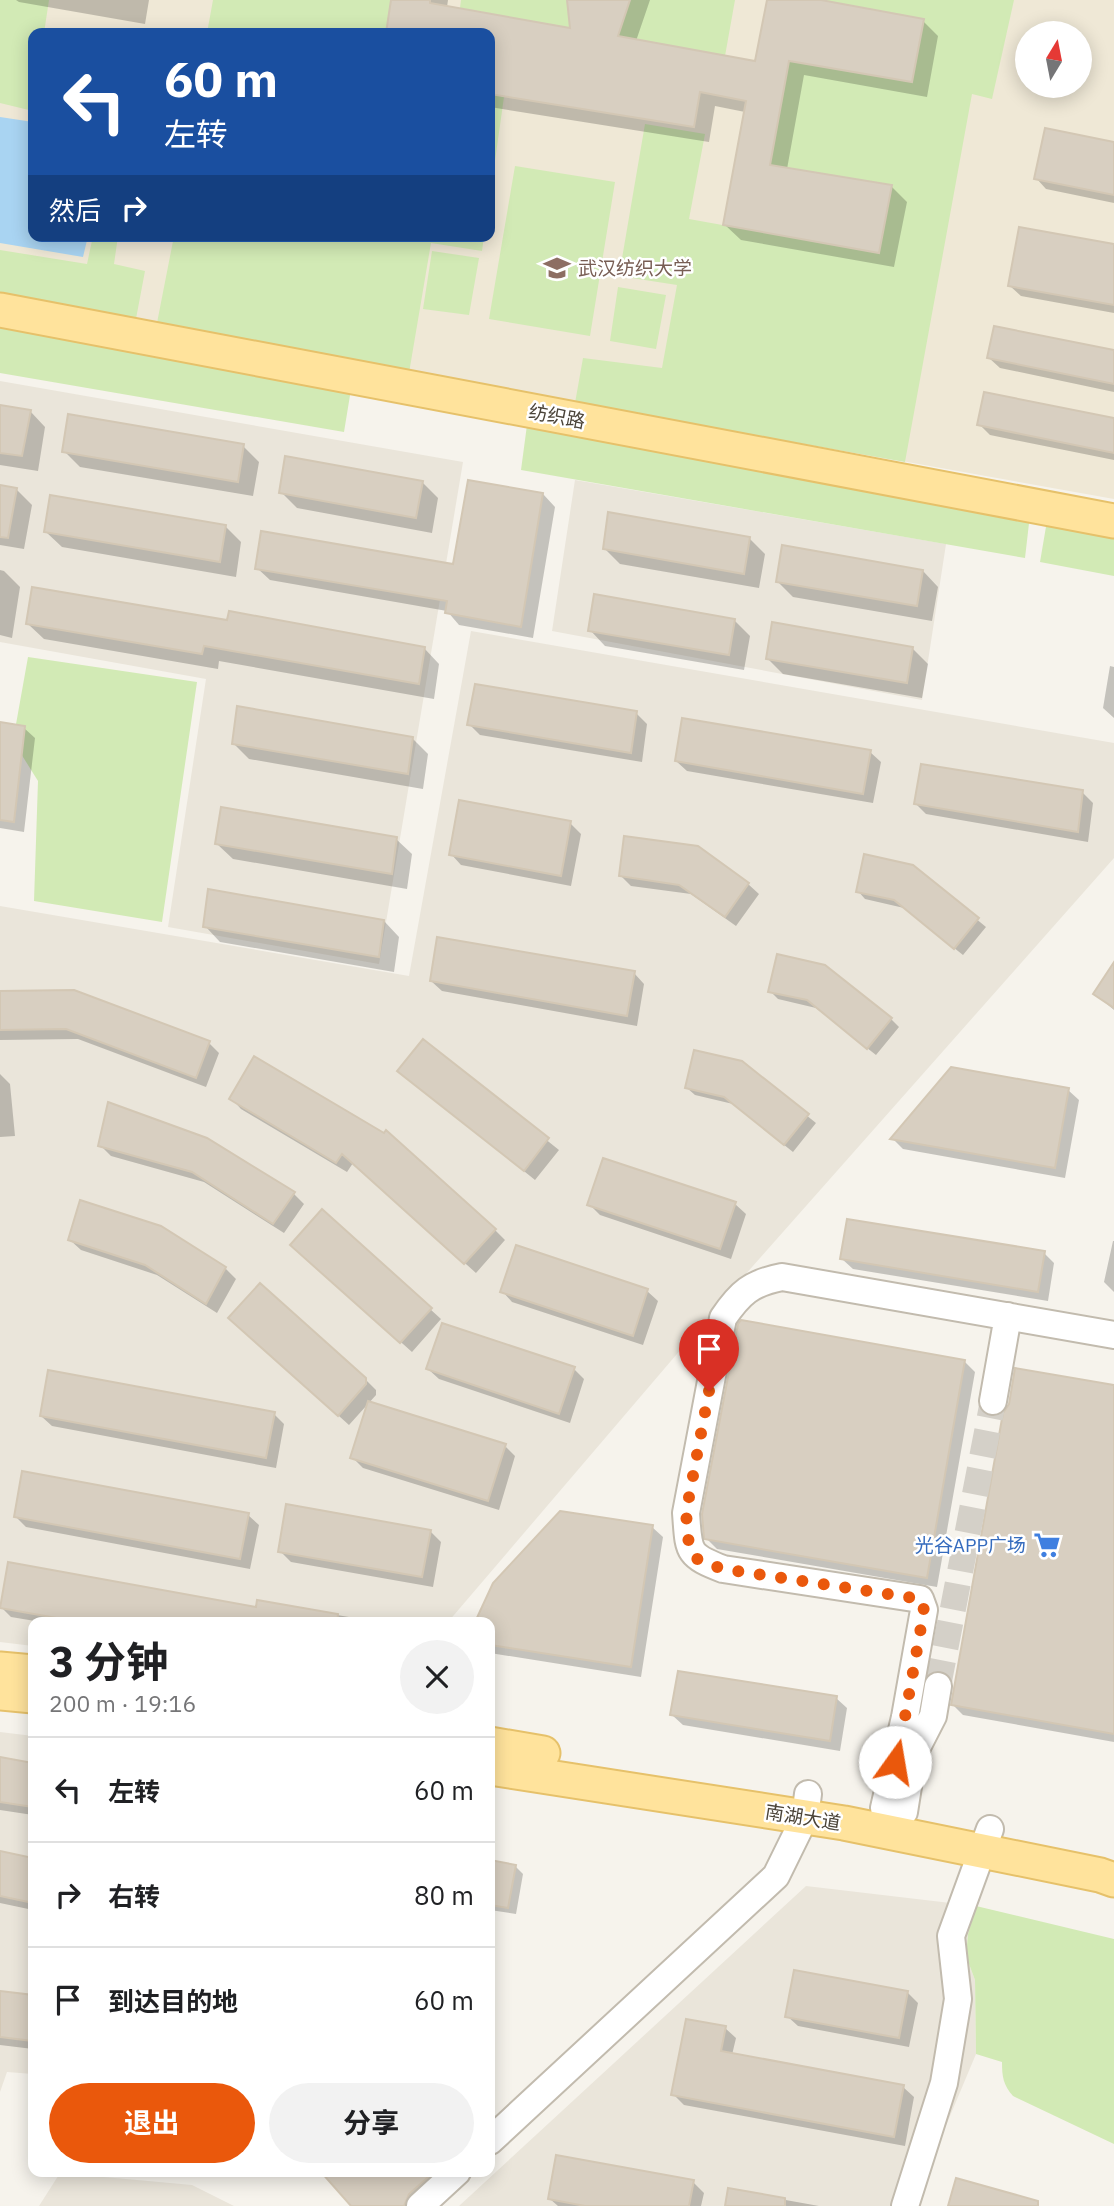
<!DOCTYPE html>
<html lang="zh">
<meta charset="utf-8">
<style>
body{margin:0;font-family:"IBM Plex Sans","Noto Sans SC",sans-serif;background:#f2f2f2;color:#202124;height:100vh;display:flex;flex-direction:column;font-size:26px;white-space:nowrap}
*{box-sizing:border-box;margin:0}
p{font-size:23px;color:#757577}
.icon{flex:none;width:38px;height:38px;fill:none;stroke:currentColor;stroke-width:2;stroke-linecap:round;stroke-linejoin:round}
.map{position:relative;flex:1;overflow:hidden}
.panel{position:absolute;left:28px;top:1617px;width:467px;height:560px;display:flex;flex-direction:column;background:#fff;border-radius:14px;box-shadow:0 4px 18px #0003}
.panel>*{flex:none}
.banner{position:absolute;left:28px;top:28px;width:467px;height:214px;border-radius:14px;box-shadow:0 4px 18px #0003;background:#1a4fa0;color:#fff;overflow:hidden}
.needle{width:46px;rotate:10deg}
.tools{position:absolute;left:1015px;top:21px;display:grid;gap:14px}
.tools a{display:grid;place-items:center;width:77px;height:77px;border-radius:50%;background:#fff;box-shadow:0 4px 18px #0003;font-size:35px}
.pin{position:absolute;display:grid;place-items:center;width:60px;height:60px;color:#fff;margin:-72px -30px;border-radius:50% 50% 50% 0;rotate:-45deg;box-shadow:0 0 7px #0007}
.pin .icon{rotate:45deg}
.me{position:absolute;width:77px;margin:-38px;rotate:13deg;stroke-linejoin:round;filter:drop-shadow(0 0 5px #0008)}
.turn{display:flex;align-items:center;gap:24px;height:147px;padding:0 21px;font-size:32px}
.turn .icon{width:91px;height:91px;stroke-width:2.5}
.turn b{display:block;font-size:49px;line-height:60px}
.then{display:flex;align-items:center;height:66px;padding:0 21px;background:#0003;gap:14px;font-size:26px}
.round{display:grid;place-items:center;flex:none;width:74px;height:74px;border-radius:37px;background:#f2f2f2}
.summary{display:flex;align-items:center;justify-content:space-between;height:119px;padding:0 21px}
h1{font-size:42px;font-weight:700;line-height:52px}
.button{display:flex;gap:14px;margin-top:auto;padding:14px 21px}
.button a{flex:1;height:80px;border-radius:42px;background:#ea580c;color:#fff;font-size:28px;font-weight:700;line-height:80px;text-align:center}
.button a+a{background:#f2f2f2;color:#202124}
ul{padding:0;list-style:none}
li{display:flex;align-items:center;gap:21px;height:105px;padding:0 21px;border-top:2px solid #e0e0e0}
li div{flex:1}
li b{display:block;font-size:26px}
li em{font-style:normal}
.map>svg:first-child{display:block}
.residential{fill:#eae5da}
.education{fill:#efe8d6;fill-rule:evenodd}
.green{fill:#d2eab5}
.water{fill:#a9d4f2}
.shadow{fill:#0003}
.building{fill:#d8cfc1;stroke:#d3c7b4;stroke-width:2}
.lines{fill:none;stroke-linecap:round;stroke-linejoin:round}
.minor-tunnel{stroke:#d4d0c8;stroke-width:26;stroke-dasharray:26 13;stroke-linecap:butt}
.minor-casing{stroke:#c2bbae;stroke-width:30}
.major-casing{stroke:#e6c16a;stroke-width:37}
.minor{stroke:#fff;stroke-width:26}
.major{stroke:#ffe39c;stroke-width:33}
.route{stroke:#ea580c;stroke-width:12;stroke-dasharray:0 21.6}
.labels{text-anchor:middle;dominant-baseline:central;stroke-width:5;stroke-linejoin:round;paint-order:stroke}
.education-label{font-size:19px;fill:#785e54;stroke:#fff;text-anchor:start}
.street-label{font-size:19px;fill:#4b4439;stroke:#fff}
.shop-label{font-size:19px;fill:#366cbe;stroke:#fff;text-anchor:end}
</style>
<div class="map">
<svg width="1114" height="2206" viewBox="0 0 1114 2206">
<rect width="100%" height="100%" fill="#f6f3ec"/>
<path class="residential" d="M 0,381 L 463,462 L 379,964 L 168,927 L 206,679 L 0,642 Z
M 575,480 L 946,544 L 922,700 L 552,631 Z
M 471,631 L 1114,743 L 1114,858 L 729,1293 L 448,1622 L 33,1622 L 33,1646 L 0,1642 L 0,906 L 409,976 Z
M 0,1732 L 33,1736 L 33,2074 L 7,2072 L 0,2092 Z
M 806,1886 L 976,1906 L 968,1934 L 966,1956 L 975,1980 L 976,2054 L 937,2147 L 919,2206 L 459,2206 Z
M 60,2173 L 192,2185 L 234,2206 L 39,2206 Z"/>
<path class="education" d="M 0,0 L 1114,0 L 1114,499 L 0,300 ZM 33,33 L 490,33 L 490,236 L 33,236 ZM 1027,33 L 1080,33 L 1080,86 L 1027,86 Z"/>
<path class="green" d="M 0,0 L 49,0 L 44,33 L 33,33 L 33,111 L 0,103 Z
M 213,0 L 391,0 L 386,33 L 207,33 Z
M 461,0 L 567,0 L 570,28 L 460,8 Z
M 630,0 L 735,0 L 725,56 L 618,36 Z
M 821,0 L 1014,0 L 992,99 L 972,94 L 905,462 L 575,403 L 583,358 L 662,368 L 677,285 L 619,276 L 645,124 L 705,134 L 689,219 L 879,253 L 892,185 L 770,165 L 789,61 L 911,82 L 924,19 Z
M 490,94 L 504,97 L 490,196 Z
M 515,166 L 615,182 L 590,336 L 489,319 Z
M 93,236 L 118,236 L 114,264 L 145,271 L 135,324 L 0,300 L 0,250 L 87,264 Z
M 174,236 L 484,236 L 482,251 L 431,243 L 409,373 L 156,328 Z
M 432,251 L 479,258 L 469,315 L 423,309 Z
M 618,287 L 666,295 L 656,349 L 610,341 Z
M 0,310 L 353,377 L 344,432 L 0,373 Z
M 529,410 L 1031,506 L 1025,558 L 521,470 Z
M 1049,509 L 1114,521 L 1114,576 L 1040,562 Z
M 28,657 L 197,682 L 162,922 L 34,901 L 38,781 L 13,741 Z
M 976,1906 L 1114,1939 L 1114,2144 L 1013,2096 C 1003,2085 1002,2076 1002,2062 L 976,2054 L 975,1980 L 966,1956 L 968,1934 Z"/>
<path class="water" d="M 0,117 L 33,122 L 33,236 L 88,236 L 83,257 L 0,243 Z"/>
<path class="shadow" d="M 16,0 L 149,0 L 145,24 L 19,2 Z
M 393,0 L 448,0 L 447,7 L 573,30 L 569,0 L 650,0 L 636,41 L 757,63 L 768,0 L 811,0 L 923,21 L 938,36 L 927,97 L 804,75 L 787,169 L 892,187 L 907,202 L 894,267 L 741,240 L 725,225 L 745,112 L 715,106 L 709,142 L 490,107 L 490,33 L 387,33 Z
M 1114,144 L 1114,203 L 1046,189 L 1036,178 Z
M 1114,246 L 1114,313 L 1021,296 L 1010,286 Z
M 1114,351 L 1114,392 L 1000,368 L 989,358 Z
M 0,406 L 30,411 L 45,427 L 38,471 L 0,465 Z
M 1114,420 L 1114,460 L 990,435 L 979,424 Z
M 243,446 L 259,462 L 253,496 L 80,467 L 64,451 Z
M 422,482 L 438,498 L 432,533 L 297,508 L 281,492 Z
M 0,487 L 16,489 L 32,505 L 24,549 L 0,545 Z
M 543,494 L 555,507 L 533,638 L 459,625 L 447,611 L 270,580 L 257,568 L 455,566 Z
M 225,526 L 241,542 L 236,577 L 62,547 L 46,532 Z
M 749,538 L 765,554 L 759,588 L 620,564 L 605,549 Z
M 0,570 L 4,571 L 20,587 L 12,638 L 0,635 Z
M 923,571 L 938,587 L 932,621 L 793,597 L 778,582 Z
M 734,620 L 750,636 L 744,670 L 605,646 L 590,630 Z
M 229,622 L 424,648 L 439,664 L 434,699 L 219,661 L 218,669 L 44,639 L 28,624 Z
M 912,648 L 928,664 L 922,698 L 783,674 L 768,659 Z
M 1110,666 L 1114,667 L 1114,718 L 1103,708 Z
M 636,713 L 647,724 L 642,762 L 480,735 L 469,724 Z
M 0,724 L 24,728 L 35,738 L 24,832 L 0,828 Z
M 412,738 L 428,754 L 423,789 L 249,759 L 233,743 Z
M 870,752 L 881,762 L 873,803 L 687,771 L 676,761 Z
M 1082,792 L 1093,803 L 1088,842 L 926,814 L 915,803 Z
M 570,823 L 581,834 L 571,886 L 461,865 L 451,854 Z
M 396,839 L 412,854 L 407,889 L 233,859 L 217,844 Z
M 912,866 L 986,927 L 963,955 L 904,908 L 865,899 L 858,891 Z
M 621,876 L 748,884 L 759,894 L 736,926 L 691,894 L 631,886 Z
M 384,921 L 399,937 L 394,972 L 220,942 L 205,926 Z
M 1114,965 L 1114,1010 L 1095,994 Z
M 634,973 L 644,984 L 637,1026 L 442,991 L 431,981 Z
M 770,991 L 891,1019 L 899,1027 L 876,1055 L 816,1008 L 778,999 Z
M 0,993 L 209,1043 L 219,1053 L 206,1087 L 78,1039 L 0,1040 Z
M 423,1041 L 559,1150 L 535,1180 L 400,1071 Z
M 741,1063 L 816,1123 L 793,1152 L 733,1104 L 695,1095 L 687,1088 Z
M 0,1074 L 10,1084 L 15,1136 L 0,1137 Z
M 1068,1090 L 1079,1100 L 1065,1178 L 903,1149 L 893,1139 Z
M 231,1098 L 495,1230 L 505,1240 L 476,1273 L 353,1163 L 347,1172 L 241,1109 Z
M 100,1145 L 294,1194 L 304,1204 L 284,1233 L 204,1182 L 111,1156 Z
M 589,1204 L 735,1204 L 746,1214 L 731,1259 L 600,1215 Z
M 161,1228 L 225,1268 L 236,1279 L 217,1313 L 157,1275 L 81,1250 L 70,1240 Z
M 1113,1241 L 1114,1241 L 1114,1292 L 1104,1282 Z
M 1044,1253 L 1054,1263 L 1048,1301 L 853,1269 L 842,1259 Z
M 303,1255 L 430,1309 L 441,1319 L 412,1352 Z
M 502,1291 L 647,1291 L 658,1301 L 643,1345 L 512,1302 Z
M 241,1328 L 365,1379 L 376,1390 L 376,1395 L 349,1425 Z
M 964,1361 L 975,1372 L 937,1587 L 717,1549 L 706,1538 Z
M 428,1369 L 574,1369 L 584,1379 L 570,1423 L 439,1379 Z
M 1114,1387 L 1114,1742 L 963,1715 L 953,1705 Z
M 274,1414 L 284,1424 L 276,1468 L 52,1426 L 41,1416 Z
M 505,1446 L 515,1456 L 499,1510 L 363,1468 L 352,1457 Z
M 248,1515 L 259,1525 L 250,1569 L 26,1527 L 16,1517 Z
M 652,1527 L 663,1537 L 641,1677 L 490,1653 L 490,1622 L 477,1622 L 494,1584 Z
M 430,1531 L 441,1542 L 433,1587 L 291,1562 L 280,1551 Z
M 258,1602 L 355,1618 L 359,1622 L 41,1622 L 11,1617 L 1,1607 L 257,1610 Z
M 836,1698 L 847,1708 L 840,1751 L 683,1725 L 672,1715 Z
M 0,1759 L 33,1764 L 33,1815 L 0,1810 Z
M 0,1853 L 33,1860 L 33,1910 L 0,1903 Z
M 490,1862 L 515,1866 L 523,1874 L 516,1914 L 490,1910 Z
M 907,1992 L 918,2003 L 909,2047 L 798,2026 L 787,2016 Z
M 0,1993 L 33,1997 L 33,2049 L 0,2045 Z
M 725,2028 L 736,2038 L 732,2055 L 903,2087 L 914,2097 L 905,2146 L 684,2105 L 673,2094 Z
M 323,2172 L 456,2172 L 419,2206 L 354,2206 Z
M 693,2182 L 704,2193 L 701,2206 L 558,2206 L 550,2199 Z
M 730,2190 L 819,2206 L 727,2206 Z"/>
<path class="building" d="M 391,0 L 430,0 L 430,3 L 570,28 L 567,0 L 630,0 L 618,36 L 755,61 L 767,0 L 821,0 L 924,19 L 912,82 L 789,61 L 770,165 L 892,185 L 879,253 L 723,225 L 746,101 L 700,92 L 694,127 L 490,94 L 490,33 L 386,33 Z
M 1045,128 L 1114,142 L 1114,195 L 1034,179 Z
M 1019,227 L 1114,244 L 1114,305 L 1008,286 Z
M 994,326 L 1114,350 L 1114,384 L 987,358 Z
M 984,392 L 1114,418 L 1114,453 L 977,425 Z
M 0,405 L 31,410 L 22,456 L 0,453 Z
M 68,414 L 244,444 L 238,482 L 62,452 Z
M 285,456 L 423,481 L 416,518 L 279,493 Z
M 468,480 L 543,493 L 521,627 L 445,613 L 447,601 L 255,569 L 261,531 L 453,564 Z
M 0,485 L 17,488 L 8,538 L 0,537 Z
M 50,495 L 226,525 L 220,562 L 44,532 Z
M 608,512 L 750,537 L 744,574 L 603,549 Z
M 782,545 L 923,570 L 917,606 L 776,582 Z
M 32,587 L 227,620 L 229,611 L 425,647 L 419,684 L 204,646 L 202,654 L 26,624 Z
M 594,594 L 735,619 L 729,655 L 588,631 Z
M 772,622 L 913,647 L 907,683 L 766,659 Z
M 475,684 L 637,711 L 631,753 L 467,725 Z
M 237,706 L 413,737 L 408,774 L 232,744 Z
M 682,718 L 871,750 L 863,794 L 675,761 Z
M 0,722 L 25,726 L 14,822 L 0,820 Z
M 921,764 L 1083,790 L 1078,832 L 914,804 Z
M 459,800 L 571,821 L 561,876 L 449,855 Z
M 221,807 L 397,837 L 392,874 L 215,844 Z
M 624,836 L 698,846 L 749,883 L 725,917 L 679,885 L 619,876 Z
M 864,854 L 913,865 L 979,918 L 954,949 L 894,900 L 856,892 Z
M 208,889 L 384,920 L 379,957 L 203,927 Z
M 437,937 L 635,971 L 627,1016 L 430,981 Z
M 777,954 L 825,965 L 892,1018 L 867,1049 L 807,1000 L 768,992 Z
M 1114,962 L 1114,1008 L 1093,994 Z
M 74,990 L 210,1041 L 196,1078 L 66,1029 L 0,1030 L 0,991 Z
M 423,1039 L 549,1138 L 524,1171 L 397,1071 Z
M 694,1050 L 742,1061 L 809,1114 L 784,1145 L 724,1097 L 685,1088 Z
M 254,1056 L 384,1133 L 386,1130 L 496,1229 L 464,1264 L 342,1154 L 336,1163 L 229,1099 Z
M 951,1067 L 1069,1088 L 1055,1168 L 890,1139 Z
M 108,1102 L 207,1138 L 295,1192 L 273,1224 L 192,1172 L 98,1146 Z
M 603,1158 L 736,1202 L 720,1249 L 587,1205 Z
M 80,1200 L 161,1226 L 226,1267 L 206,1304 L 145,1265 L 68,1240 Z
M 322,1209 L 432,1308 L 400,1343 L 290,1245 Z
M 847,1219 L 1045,1251 L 1038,1292 L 840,1259 Z
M 516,1245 L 648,1289 L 633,1336 L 500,1292 Z
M 260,1283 L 366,1378 L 366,1384 L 338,1416 L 228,1318 Z
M 741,1320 L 965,1360 L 927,1578 L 704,1539 L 702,1514 L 738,1324 Z
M 442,1323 L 575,1367 L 559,1414 L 426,1369 Z
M 1015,1368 L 1114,1385 L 1114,1734 L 951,1705 L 1003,1413 L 1009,1404 Z
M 48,1370 L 275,1412 L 266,1458 L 40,1416 Z
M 368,1401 L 506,1444 L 488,1501 L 350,1458 Z
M 22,1471 L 249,1513 L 240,1559 L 14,1517 Z
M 286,1504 L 431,1530 L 422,1577 L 278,1552 Z
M 560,1511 L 653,1525 L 631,1667 L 490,1645 L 490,1622 L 475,1622 L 493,1583 Z
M 8,1562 L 256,1607 L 257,1600 L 338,1614 L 337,1622 L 79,1622 L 0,1608 Z
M 678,1671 L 837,1696 L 830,1741 L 670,1715 Z
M 0,1757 L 33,1763 L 33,1807 L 0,1802 Z
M 0,1851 L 33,1858 L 33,1903 L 0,1896 Z
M 490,1860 L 516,1865 L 508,1908 L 490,1905 Z
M 794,1970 L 908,1991 L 899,2038 L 785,2017 Z
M 0,1991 L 33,1995 L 33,2041 L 0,2037 Z
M 686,2019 L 726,2026 L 721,2051 L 904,2085 L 894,2137 L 671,2095 Z
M 556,2155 L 694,2180 L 689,2206 L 585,2206 L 548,2199 Z
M 321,2172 L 434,2172 L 409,2194 L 404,2206 L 351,2206 Z
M 956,2178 L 1038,2201 L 1038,2206 L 948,2206 Z
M 728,2188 L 785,2198 L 785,2206 L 725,2206 Z"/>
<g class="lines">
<path class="minor-tunnel" d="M 938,1686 L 993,1401"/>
<g class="minor-casing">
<path id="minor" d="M 993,1401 L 1008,1316
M 884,1808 L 905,1717 L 924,1610 L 920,1599 L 723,1569 C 686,1555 689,1551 686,1513 L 723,1318 C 740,1293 751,1283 782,1277 L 1114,1335
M 904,1812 L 913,1755 L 933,1716 L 938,1686
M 490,2141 L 776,1876 L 805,1817 L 808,1794
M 420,2206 L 457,2172
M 905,2206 L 944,2083 L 958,1999 L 951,1936 L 990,1829"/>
</g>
<g class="major-casing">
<path id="major" d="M 0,310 L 1114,521
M 0,1669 L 33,1672
M 0,1693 L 33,1696
M 490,1744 L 543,1753
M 490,1768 L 844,1823 L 1100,1875 L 1114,1880"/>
</g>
<use href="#minor" class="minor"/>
<use href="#major" class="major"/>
</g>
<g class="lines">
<path class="route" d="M 709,1391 L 686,1513 L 689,1546 L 698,1560 L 723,1569 L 920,1599 L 924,1610 L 905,1717 L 895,1762"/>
</g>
<defs>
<g id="university-bare" transform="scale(2.1)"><path d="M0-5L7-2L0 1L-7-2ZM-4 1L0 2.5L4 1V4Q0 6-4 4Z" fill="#8d6e63" stroke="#fff" stroke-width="2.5" paint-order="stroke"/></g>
<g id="supermarket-bare" transform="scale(2.1)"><path d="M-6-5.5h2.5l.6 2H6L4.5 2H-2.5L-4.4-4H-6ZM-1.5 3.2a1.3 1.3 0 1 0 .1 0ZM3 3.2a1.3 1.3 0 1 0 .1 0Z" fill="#3f7fe0" stroke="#fff" stroke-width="2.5" paint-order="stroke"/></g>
</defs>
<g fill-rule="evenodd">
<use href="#university-bare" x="557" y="268"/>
<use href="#supermarket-bare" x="1047" y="1545"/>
</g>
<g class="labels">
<g class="education-label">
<text x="578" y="268">武汉纺织大学</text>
</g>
<g class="street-label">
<text transform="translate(557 416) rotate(11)">纺织路</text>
<text transform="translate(803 1817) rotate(9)">南湖大道</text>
</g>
<g class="shop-label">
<text x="1026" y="1545">光谷APP广场</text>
</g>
</g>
</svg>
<div class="tools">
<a><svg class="needle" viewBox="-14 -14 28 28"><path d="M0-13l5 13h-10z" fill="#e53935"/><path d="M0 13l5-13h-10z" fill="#757577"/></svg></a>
</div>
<div class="pin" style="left:709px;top:1391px;background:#d93025"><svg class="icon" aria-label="arrive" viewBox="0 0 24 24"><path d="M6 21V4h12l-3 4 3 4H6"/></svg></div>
<svg class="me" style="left:895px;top:1762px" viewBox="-20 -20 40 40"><circle r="19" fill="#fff"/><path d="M0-13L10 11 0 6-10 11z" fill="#ea580c"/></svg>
<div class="banner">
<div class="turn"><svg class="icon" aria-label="left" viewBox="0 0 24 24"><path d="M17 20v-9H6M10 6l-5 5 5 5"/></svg><div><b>60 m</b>左转</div></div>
<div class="then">然后<svg class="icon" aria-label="right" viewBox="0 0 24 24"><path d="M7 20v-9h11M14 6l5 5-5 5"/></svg></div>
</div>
<section class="panel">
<div class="summary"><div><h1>3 分钟</h1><p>200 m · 19:16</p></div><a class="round"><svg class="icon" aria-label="close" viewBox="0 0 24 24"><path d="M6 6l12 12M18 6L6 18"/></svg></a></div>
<ul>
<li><svg class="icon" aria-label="left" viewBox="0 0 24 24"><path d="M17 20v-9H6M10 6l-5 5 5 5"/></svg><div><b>左转</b></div><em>60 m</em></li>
<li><svg class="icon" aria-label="right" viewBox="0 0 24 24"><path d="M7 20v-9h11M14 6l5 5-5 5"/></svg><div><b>右转</b></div><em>80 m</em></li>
<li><svg class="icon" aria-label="arrive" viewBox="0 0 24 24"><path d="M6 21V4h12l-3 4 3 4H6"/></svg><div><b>到达目的地</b></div><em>60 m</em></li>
</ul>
<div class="button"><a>退出</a><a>分享</a></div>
</section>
</div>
